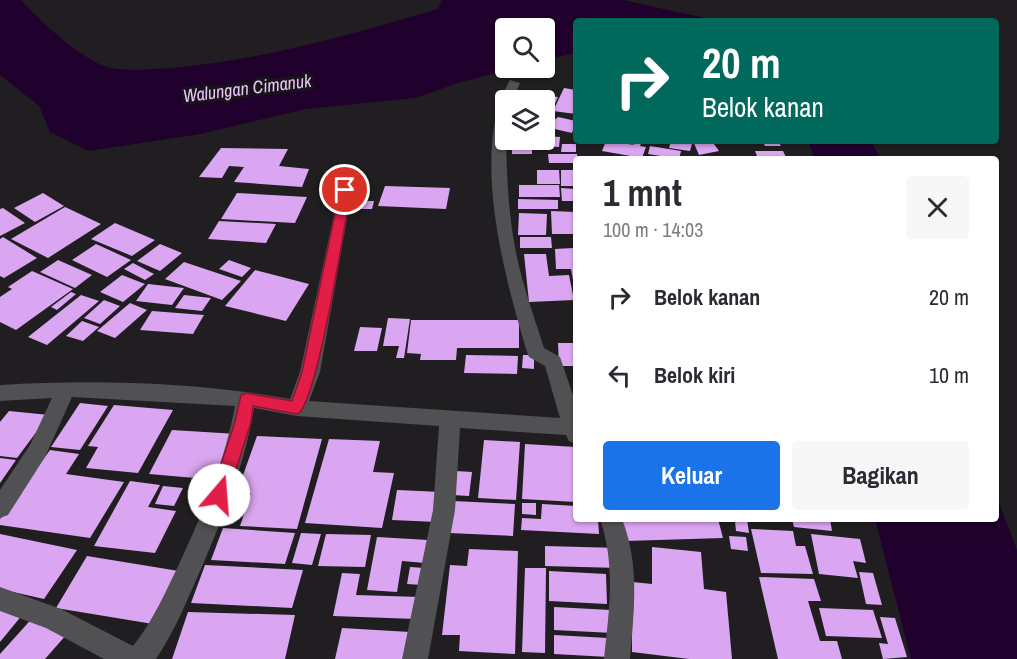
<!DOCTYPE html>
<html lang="id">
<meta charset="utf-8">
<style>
body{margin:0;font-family:"Archivo Narrow",sans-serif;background:#f7f7f7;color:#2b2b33;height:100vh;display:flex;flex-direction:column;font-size:22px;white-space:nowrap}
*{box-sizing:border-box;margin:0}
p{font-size:20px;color:#7c7c81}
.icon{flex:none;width:33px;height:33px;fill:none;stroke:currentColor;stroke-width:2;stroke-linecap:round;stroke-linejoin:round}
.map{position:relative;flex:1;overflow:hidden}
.drawer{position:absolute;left:573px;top:156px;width:426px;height:366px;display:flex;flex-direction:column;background:#fff;border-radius:6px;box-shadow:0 2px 4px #0004}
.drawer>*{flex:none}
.guide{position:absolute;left:573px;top:18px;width:426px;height:126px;border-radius:6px;box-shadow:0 2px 4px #0004;background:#00695c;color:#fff;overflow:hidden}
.controls{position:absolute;left:495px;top:18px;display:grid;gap:12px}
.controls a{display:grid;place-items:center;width:60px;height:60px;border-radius:6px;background:#fff;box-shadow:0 2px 4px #0004;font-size:30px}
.pin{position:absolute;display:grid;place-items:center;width:51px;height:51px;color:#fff;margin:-26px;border:3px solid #fff;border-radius:50%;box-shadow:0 2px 6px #0007}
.me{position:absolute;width:66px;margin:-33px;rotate:18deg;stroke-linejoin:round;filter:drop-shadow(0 0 4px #0008)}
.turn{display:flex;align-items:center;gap:21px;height:126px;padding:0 30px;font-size:27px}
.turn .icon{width:78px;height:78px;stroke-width:2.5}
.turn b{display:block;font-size:42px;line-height:51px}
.round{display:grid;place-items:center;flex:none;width:63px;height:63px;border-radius:6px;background:#f7f7f7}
.summary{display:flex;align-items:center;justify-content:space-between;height:102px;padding:0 30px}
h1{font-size:36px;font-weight:800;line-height:45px}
.primary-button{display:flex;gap:12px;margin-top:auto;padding:12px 30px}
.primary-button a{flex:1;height:69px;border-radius:6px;background:#1a73e8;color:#fff;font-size:24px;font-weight:800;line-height:69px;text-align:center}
.primary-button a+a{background:#f7f7f7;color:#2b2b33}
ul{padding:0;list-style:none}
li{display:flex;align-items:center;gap:18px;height:78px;padding:0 30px}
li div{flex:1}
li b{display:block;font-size:22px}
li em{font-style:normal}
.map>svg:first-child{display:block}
.water{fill:#20002c}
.building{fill:#dba6f1}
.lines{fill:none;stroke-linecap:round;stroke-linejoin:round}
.minor{fill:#515052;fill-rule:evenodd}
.route{fill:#e11d48;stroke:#92132f;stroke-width:1.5}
.labels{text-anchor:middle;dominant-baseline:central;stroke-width:6;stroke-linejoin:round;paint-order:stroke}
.far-water-label{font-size:18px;font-style:italic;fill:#ecc4fd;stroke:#181519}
</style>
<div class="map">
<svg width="1017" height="659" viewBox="0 0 1017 659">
<rect width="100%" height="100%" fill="#211e22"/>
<path class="water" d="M 0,0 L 21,0 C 41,22 72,50 99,64 C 117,73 151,69 171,68 C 263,60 349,35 438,9 L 442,0 L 623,0 L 718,21 L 576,21 L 576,53 L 545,60 L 544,28 L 506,28 L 506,68 L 516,68 L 458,83 L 415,98 L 306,109 L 200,134 L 89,151 L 50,132 L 39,106 L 0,75 Z
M 809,141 L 871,141 L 881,159 L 814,159 Z
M 996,495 L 1017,550 L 1017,659 L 911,659 L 875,519 L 996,519 Z"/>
<path class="building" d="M 564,88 L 576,90 L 576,114 L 553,111 Z
M 522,92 L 558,97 L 552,110 L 544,109 L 544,100 L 517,100 Z
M 558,117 L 576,121 L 572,133 L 546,127 Z
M 544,136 L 560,137 L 559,147 L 541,146 Z
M 512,140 L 532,140 L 532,154 L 512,154 Z
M 606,141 L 635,145 L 625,141 L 642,141 L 640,146 L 646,147 L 642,158 L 602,151 Z
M 671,141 L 688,141 L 692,144 L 690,151 L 669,148 Z
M 693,141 L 725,141 L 725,142 L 714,144 L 719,151 L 699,155 Z
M 762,141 L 778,141 L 781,146 L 765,146 Z
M 562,144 L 576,144 L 576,152 L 561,152 Z
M 650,146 L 681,151 L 679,159 L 648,154 Z
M 221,148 L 288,149 L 279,166 L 309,169 L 302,187 L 234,182 L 244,167 L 229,166 L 222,178 L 199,177 Z
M 755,151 L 783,151 L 786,157 L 767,159 L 765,156 L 757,156 Z
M 548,154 L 577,154 L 578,159 L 576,163 L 549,163 Z
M 537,170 L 559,170 L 560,184 L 537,184 Z
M 561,170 L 576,170 L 576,186 L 561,186 Z
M 519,185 L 559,185 L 560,197 L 519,197 Z
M 385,186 L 450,188 L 446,209 L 378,206 Z
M 561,188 L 576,189 L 576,201 L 562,201 Z
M 43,193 L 64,206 L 35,222 L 14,208 Z
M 237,193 L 307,197 L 295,223 L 221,219 Z
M 518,199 L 558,200 L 558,209 L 518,209 Z
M 353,201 L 374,201 L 372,209 L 350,209 Z
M 65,207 L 101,224 L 48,258 L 11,239 Z
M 3,208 L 25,223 L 0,236 L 0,209 Z
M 551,211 L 576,212 L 576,234 L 552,234 Z
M 519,213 L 547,214 L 546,235 L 518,235 Z
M 219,221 L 276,224 L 266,243 L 208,239 Z
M 115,223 L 155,240 L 132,256 L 91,239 Z
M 3,237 L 37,258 L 4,278 L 0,276 L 0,239 Z
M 520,237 L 551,237 L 552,248 L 520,248 Z
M 96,244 L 131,260 L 107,277 L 72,260 Z
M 160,244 L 182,253 L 160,271 L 137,261 Z
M 573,248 L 576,269 L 576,280 L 573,280 L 571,269 L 556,269 L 555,249 Z
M 524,254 L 546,254 L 549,276 L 569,275 L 574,300 L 529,302 Z
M 58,260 L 92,275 L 75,288 L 40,272 Z
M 229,260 L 251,268 L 242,277 L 219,269 Z
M 184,262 L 241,281 L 222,300 L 165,279 Z
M 133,263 L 154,274 L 145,280 L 124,269 Z
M 255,270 L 309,284 L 286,321 L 225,306 Z
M 32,271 L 73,289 L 16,330 L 0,322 L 0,297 L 12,289 L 8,287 Z
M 122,275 L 145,284 L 123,302 L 100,292 Z
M 148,284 L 184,288 L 172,305 L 136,301 Z
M 71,292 L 76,294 L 57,310 L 51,307 Z
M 81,295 L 99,301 L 47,345 L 28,337 Z
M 184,295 L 211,298 L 202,311 L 175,308 Z
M 104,300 L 120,306 L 100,324 L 84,318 Z
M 130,303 L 147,310 L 115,338 L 97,331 Z
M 152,311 L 204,315 L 193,334 L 140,330 Z
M 388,318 L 410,319 L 404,358 L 396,358 L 399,346 L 383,346 Z
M 411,320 L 519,320 L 519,348 L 457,348 L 456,360 L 420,360 L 421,354 L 407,353 Z
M 82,321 L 99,327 L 83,341 L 66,336 Z
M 360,327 L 382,328 L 377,351 L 354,351 Z
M 558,343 L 573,343 L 575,366 L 559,366 Z
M 466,355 L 518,356 L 517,374 L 464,373 Z
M 523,355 L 534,355 L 534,369 L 522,368 Z
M 80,403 L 108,406 L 80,450 L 51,447 Z
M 114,405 L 173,410 L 138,473 L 86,468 L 98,447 L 88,446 Z
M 9,411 L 49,415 L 17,458 L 0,456 L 0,422 Z
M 172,430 L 237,434 L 218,480 L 149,474 Z
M 257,436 L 322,439 L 297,529 L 240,526 L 251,493 L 237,492 Z
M 329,439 L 380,441 L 373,472 L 394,473 L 382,528 L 305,523 Z
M 484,440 L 520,442 L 516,500 L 478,498 Z
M 525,444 L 576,447 L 576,502 L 522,499 Z
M 50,450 L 79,454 L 66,474 L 124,482 L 90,538 L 0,525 L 0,519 Z
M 0,458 L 16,460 L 0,483 Z
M 456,471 L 472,472 L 469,496 L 452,495 Z
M 130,481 L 160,485 L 148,507 L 176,511 L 155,553 L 94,546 Z
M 163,486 L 183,488 L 174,506 L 155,504 Z
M 397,490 L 441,492 L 437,522 L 392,520 Z
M 453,501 L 515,504 L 513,536 L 449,533 Z
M 522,503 L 536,503 L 536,515 L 522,514 Z
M 542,504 L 576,506 L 576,519 L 598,519 L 599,534 L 521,530 L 522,518 L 541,519 Z
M 618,519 L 718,519 L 723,538 L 625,541 Z
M 730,519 L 747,519 L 749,533 L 736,531 L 735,521 Z
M 792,519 L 830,519 L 832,531 L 794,527 Z
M 223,528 L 295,533 L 285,564 L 211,560 Z
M 751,529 L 793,531 L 796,546 L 805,546 L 813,574 L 761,573 Z
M 301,533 L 321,534 L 312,565 L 292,563 Z
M 0,534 L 77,550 L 44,599 L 0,589 Z
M 326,534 L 371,535 L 365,567 L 318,566 Z
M 811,534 L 860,539 L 866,563 L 853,561 L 858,578 L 819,574 Z
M 729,536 L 746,537 L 748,551 L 731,549 Z
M 377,537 L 428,540 L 425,563 L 402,561 L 397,592 L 367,590 Z
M 545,546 L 619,548 L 620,568 L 545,566 Z
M 652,547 L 701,552 L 704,589 L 726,592 L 732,659 L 689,659 L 632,652 L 632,582 L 652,584 Z
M 469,549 L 518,551 L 515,654 L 459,651 L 460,635 L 442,635 L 450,565 L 467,566 Z
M 87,556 L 185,572 L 159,625 L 56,608 Z
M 205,565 L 303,570 L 292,608 L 191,603 Z
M 410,567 L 425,568 L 422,585 L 407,584 Z
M 525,568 L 546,568 L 545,653 L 522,652 Z
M 549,571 L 606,574 L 607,604 L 549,601 Z
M 859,572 L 873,573 L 882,605 L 866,604 Z
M 342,573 L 360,574 L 356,595 L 419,597 L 416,619 L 333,616 Z
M 759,577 L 814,579 L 821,601 L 808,601 L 820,641 L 837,641 L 842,659 L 778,659 Z
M 0,604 L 23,614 L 0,642 Z
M 554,607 L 611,610 L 613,633 L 554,630 Z
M 819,608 L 873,610 L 882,638 L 826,636 Z
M 188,612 L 295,615 L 285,659 L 172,659 Z
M 36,614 L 67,634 L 45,659 L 0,659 L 0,654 Z
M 880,617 L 895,618 L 907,657 L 883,659 L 879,643 L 888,644 Z
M 342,628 L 410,632 L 406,659 L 335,659 Z
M 554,635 L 608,638 L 609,657 L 554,654 Z"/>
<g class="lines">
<path class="minor" d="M 510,80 L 520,83 L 513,100 L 506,100 C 506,147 506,195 514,242 C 520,278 533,313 544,348 L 560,357 L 576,404 L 576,444 L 569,441 L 566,435 L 460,428 L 455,510 L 428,659 L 402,659 L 433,510 L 439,426 L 297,416 L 254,408 C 245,465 223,517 201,569 C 187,600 175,631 156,659 L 104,659 L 46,628 L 0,611 L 0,587 L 61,609 L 133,646 C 153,621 166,591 180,562 C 203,512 225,461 235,406 L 72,397 L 45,457 L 8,515 L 0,518 L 0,490 L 30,445 L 52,398 L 0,401 L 0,385 C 96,379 196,382 290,399 L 300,372 L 340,187 L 345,186 L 352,190 L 320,372 L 309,401 L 560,418 L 545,366 L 529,357 L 527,352 C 505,279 469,149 510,80 Z
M 600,519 L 622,519 C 640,565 634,611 630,659 L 604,659 C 609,611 616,566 600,519 Z"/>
</g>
<path class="route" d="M 345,187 L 351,190 C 345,221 317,407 297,414 L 253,406 L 251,422 L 228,495 L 225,501 L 219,503 L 213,501 L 211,495 L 235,422 L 241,395 L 246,393 L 292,401 L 302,372 L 340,190 Z"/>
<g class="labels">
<g class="far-water-label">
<text transform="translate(247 88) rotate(-7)">Walungan Cimanuk</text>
</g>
</g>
</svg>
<div class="controls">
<a><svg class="icon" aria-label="search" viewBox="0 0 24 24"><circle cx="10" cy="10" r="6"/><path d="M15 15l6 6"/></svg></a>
<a><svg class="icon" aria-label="layers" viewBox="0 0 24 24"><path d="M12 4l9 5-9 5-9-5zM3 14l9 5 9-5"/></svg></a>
</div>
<div class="pin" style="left:345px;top:190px;background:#d93025"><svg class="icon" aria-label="arrive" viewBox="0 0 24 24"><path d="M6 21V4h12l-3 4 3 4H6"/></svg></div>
<svg class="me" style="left:219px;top:495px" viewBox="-20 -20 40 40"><circle r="19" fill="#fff"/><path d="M0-13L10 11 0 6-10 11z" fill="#e11d48"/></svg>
<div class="guide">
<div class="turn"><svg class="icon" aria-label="right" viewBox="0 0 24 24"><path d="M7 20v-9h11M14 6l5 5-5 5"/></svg><div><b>20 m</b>Belok kanan</div></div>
</div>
<section class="drawer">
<div class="summary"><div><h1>1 mnt</h1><p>100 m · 14:03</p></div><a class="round"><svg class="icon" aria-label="close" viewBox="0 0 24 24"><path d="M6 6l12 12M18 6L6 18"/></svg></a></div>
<ul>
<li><svg class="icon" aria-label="right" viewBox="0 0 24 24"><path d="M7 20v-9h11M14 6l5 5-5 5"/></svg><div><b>Belok kanan</b></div><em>20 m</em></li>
<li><svg class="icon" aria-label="left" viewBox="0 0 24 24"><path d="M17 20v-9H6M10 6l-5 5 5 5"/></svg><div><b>Belok kiri</b></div><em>10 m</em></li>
</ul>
<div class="primary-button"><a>Keluar</a><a>Bagikan</a></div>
</section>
</div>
